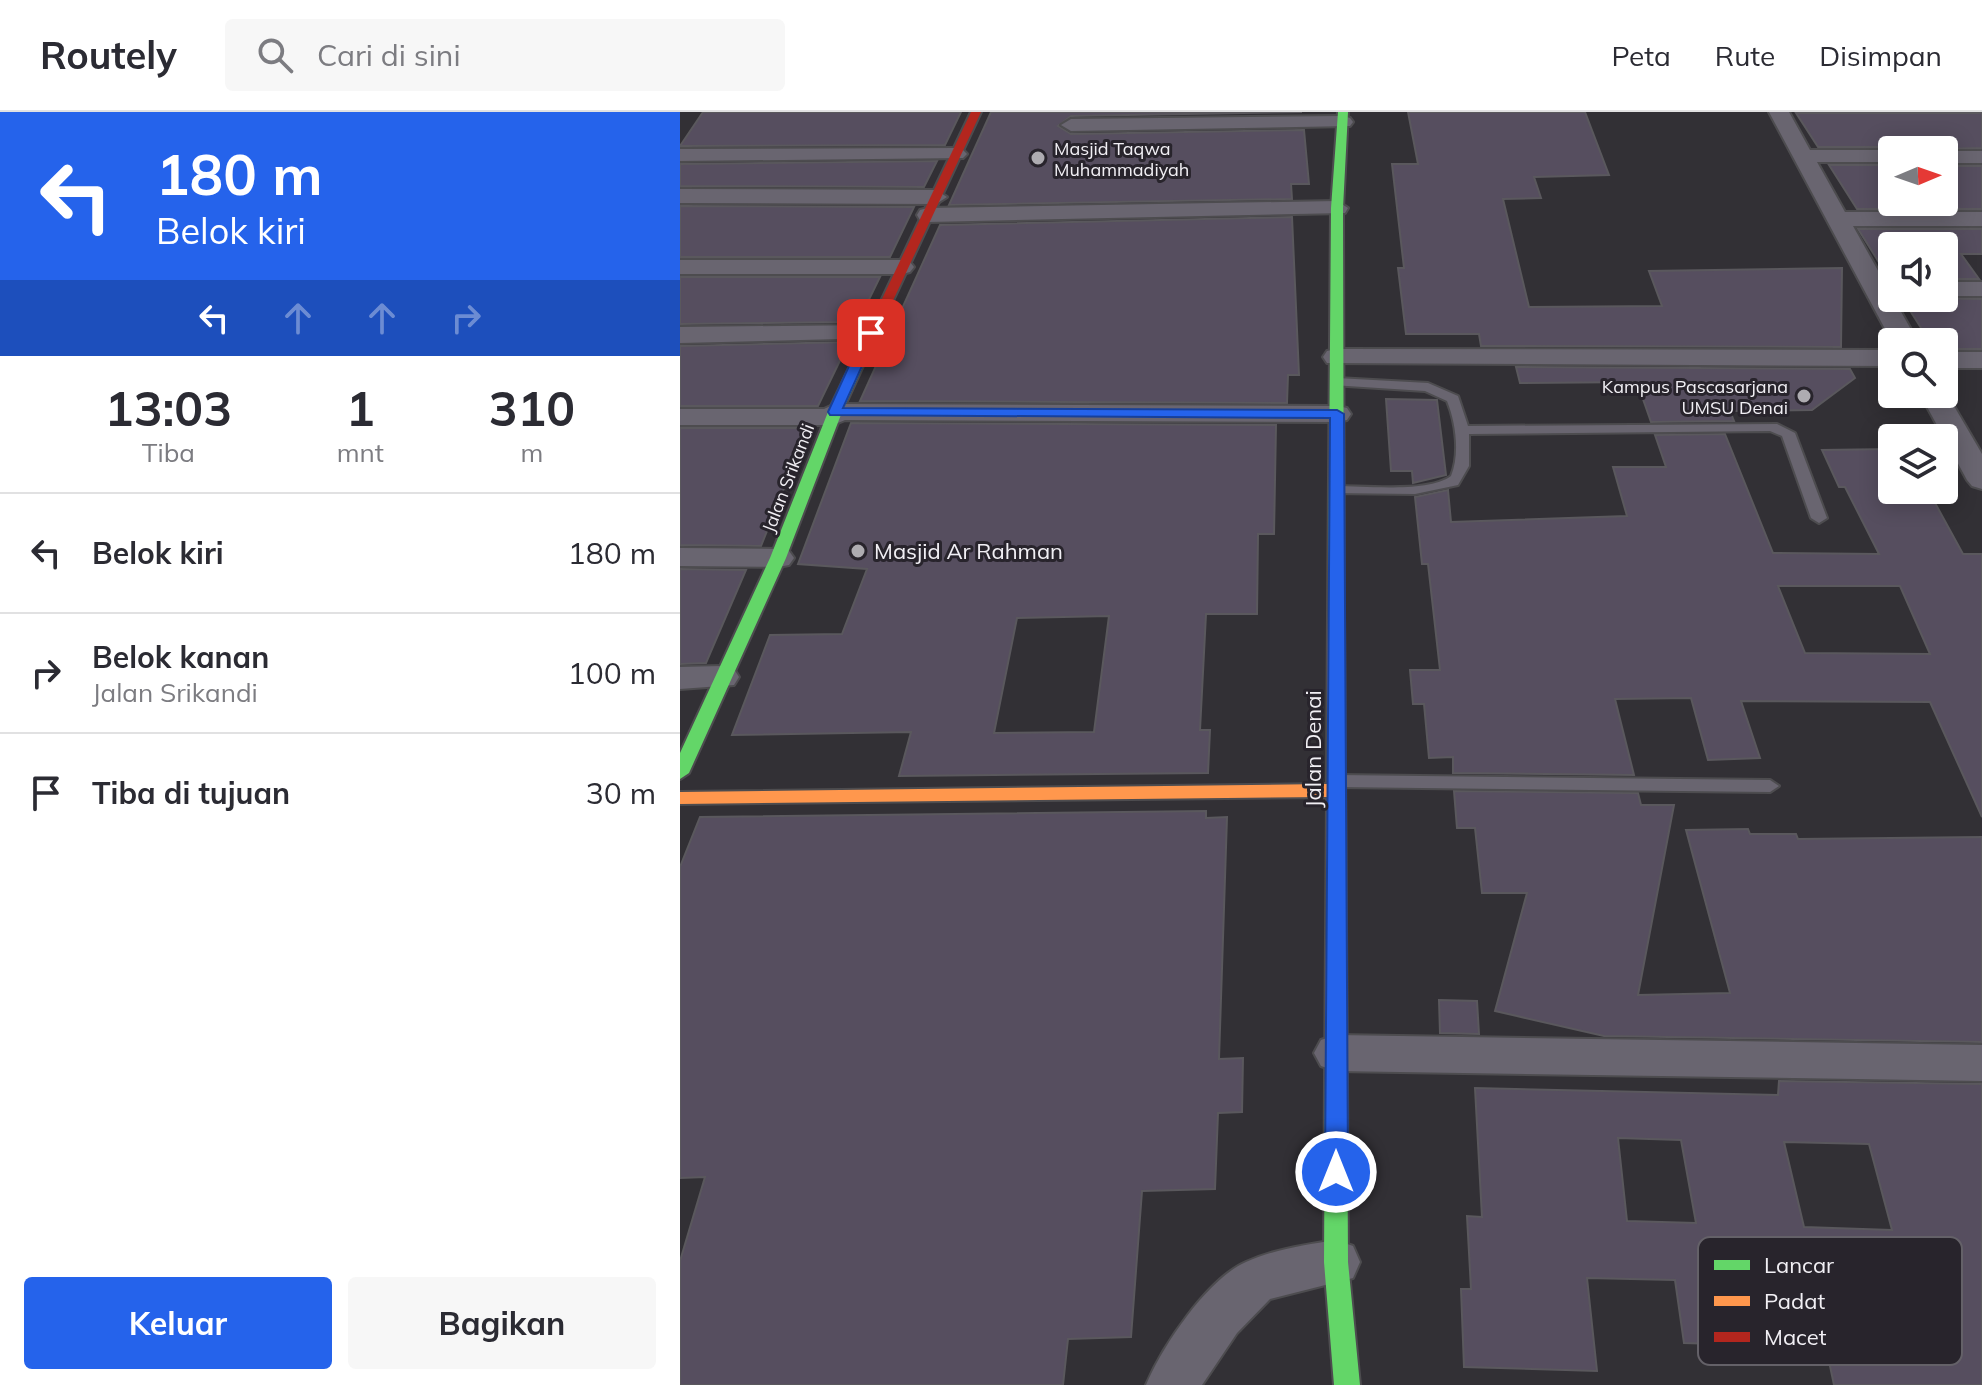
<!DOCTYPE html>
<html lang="id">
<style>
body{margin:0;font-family:Mulish,sans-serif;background:#f7f7f7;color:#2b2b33;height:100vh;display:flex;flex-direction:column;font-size:30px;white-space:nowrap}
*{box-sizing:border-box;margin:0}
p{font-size:26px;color:#7c7c81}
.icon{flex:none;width:44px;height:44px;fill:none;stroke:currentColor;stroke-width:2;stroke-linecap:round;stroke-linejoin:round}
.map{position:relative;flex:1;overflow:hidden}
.panel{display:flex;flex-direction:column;background:#fff;width:680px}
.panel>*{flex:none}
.hud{background:#2563eb;color:#fff;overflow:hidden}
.needle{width:52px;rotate:88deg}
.buttons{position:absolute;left:1198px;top:24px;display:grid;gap:16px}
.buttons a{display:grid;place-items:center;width:80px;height:80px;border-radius:8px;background:#fff;box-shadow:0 4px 20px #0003;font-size:40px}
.pin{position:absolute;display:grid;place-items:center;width:68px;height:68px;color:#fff;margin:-34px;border-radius:16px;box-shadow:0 4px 12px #0006}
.me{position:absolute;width:88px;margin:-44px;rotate:0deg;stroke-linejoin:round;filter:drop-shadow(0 0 6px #0008)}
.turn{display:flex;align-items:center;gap:28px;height:168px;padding:0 24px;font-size:36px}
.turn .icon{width:104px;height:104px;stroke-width:2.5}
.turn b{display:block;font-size:56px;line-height:68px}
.lanes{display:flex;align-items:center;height:76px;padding:0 24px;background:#0003;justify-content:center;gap:40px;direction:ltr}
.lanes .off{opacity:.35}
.eta{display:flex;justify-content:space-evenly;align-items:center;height:136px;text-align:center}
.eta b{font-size:48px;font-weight:700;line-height:56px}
.primary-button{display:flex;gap:16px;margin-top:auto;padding:16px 24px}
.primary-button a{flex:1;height:92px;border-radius:8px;background:#2563eb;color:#fff;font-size:32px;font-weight:700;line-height:92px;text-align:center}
.primary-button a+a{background:#f7f7f7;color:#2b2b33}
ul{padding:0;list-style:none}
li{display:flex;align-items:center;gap:24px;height:120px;padding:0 24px;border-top:2px solid #e1e1e2}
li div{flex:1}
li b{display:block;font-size:30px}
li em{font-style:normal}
header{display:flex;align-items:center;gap:48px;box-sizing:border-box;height:112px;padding:0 40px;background:#fff;border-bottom:2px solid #e1e1e2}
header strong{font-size:38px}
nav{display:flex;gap:44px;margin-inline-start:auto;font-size:28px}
.search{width:560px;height:72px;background:#f7f7f7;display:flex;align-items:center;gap:20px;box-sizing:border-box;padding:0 28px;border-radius:8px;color:#7c7c81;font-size:30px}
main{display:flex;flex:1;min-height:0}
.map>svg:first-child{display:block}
.building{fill:#564e5f;stroke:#5a585d;stroke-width:2;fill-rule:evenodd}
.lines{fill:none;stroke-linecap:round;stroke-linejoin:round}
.lane-casing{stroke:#4d4c4f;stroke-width:4}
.street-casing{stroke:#4d4c4f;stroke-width:4}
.fast-casing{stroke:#4d4c4f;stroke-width:4}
.slow-casing{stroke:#4d4c4f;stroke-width:4}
.jam-casing{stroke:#4d4c4f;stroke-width:4}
.lane{fill:#696570;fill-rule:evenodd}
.street{fill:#696570;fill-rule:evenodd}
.fast{fill:#63d668;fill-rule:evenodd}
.slow{fill:#ff974d;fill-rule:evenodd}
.jam{fill:#b3261e;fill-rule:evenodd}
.route{fill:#2563eb;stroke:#184099;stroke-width:2}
.poi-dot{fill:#aeacb1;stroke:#28242c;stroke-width:3}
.labels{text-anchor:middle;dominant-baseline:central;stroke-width:6;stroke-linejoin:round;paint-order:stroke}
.far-poi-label{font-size:18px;fill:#f1eff4;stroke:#28242c;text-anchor:start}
.far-street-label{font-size:18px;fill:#f1eff4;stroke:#28242c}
.poi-label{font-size:22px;fill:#f1eff4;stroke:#28242c;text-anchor:start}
.street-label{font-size:22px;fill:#f1eff4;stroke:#28242c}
.key{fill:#28242c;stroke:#646168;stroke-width:2}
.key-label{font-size:22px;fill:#f1eff4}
</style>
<header>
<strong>Routely</strong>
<div class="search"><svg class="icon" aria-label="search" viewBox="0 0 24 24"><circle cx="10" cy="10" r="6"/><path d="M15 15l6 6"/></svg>Cari di sini</div>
<nav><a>Peta</a><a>Rute</a><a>Disimpan</a></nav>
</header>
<main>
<section class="panel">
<div class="hud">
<div class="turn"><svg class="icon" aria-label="left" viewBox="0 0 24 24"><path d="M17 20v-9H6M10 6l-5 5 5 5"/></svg><div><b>180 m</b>Belok kiri</div></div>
<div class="lanes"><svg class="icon" aria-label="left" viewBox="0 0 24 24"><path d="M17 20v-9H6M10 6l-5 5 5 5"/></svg><svg class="icon off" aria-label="ahead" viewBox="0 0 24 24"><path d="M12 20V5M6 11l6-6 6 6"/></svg><svg class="icon off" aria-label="ahead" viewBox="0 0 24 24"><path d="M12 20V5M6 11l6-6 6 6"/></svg><svg class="icon off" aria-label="right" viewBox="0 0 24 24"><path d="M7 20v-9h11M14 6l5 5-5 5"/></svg></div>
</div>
<div class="eta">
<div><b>13:03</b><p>Tiba</p></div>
<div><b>1</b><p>mnt</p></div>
<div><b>310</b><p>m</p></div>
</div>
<ul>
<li><svg class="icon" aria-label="left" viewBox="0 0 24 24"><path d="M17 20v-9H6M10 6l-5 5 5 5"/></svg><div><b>Belok kiri</b></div><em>180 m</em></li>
<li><svg class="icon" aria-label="right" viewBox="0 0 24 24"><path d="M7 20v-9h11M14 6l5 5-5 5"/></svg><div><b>Belok kanan</b><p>Jalan Srikandi</p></div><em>100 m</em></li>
<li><svg class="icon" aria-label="arrive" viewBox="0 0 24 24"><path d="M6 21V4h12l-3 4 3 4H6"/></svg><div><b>Tiba di tujuan</b></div><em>30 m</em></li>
</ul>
<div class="primary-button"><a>Keluar</a><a>Bagikan</a></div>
</section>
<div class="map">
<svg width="1302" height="1273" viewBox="0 0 1302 1273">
<rect width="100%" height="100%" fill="#323035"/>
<path class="building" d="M 23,0 L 281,0 L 265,33 L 0,34 Z
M 311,0 L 622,0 L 391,4 L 378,14 L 391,22 L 624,18 L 629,72 L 611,72 L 612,87 L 269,93 Z
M 728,0 L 905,0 L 929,63 L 854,65 L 861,86 L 823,87 L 849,195 L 982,194 L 969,159 L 1162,156 L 1161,235 L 801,234 L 799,222 L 726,222 L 718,156 L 724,156 L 712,52 L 738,52 Z
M 1116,1 L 1302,1 L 1302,36 L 1216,38 L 1213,35 L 1138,35 Z
M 257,49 L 244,75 L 0,74 L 0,52 Z
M 1149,53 L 1212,53 L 1212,90 L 1264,90 L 1264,54 L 1302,54 L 1302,97 L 1177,97 Z
M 0,94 L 234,95 L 210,145 L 0,145 Z
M 612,105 L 619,263 L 608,263 L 607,291 L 180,289 L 260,113 Z
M 1178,117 L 1302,117 L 1302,142 L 1281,142 L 1299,167 L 1264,167 L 1264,134 L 1212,134 L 1212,171 Z
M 0,165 L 200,165 L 178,210 L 0,212 Z
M 1222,186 L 1302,187 L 1302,237 L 1264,237 L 1264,230 L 1250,230 Z
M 169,230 L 138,294 L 0,294 L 0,234 Z
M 836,255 L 1170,257 L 1175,266 L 1132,298 L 1050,299 L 1054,309 L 971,310 L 957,270 L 840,271 Z
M 706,287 L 757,288 L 766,363 L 733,371 L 732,359 L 711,359 Z
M 171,311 L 596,313 L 594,422 L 578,422 L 577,502 L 526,502 L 520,618 L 530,618 L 528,661 L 219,664 L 231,620 L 52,623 L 90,523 L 162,522 L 187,457 L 118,452 ZM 429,504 L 414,620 L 314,621 L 337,506 Z
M 0,316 L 128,316 L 81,434 L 0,433 Z
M 1045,322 L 1093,441 L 1199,442 L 1165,375 L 1159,375 L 1142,338 L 1212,337 L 1212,378 L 1248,378 L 1283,442 L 1302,442 L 1302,705 L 1250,590 L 1061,589 L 1080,646 L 1028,648 L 1011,586 L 935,587 L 954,663 L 773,661 L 773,645 L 749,646 L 744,592 L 733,592 L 730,558 L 760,558 L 748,452 L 742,452 L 735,385 L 768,378 L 771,410 L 947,404 L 933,355 L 986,355 L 975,323 ZM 1098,474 L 1220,474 L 1250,542 L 1125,541 Z
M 0,457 L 66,458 L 26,551 L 0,552 Z
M 774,679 L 958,681 L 961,693 L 994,693 L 958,883 L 1050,881 L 1006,718 L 1068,717 L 1070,722 L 1116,722 L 1118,727 L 1302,725 L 1302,930 L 924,924 L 815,899 L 847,781 L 802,781 L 795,716 L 777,716 Z
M 526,699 L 526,706 L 547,705 L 539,947 L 563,946 L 562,1000 L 538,1001 L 535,1077 L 462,1079 L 451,1225 L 388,1227 L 383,1273 L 0,1273 L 0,1149 L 25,1065 L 0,1066 L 0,755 L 20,705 Z
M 759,888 L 797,889 L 799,922 L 760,921 Z
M 1099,969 L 1302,972 L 1302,1273 L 1154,1273 L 1146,1235 L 1004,1231 L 995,1168 L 907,1166 L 917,1259 L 784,1255 L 781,1177 L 791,1177 L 787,1104 L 802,1105 L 795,976 L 1098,983 ZM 938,1026 L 1001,1028 L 1016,1111 L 947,1109 ZM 1104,1030 L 1189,1032 L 1212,1118 L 1124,1115 Z"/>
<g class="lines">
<g class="lane-casing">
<path id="lane" d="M 657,266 L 748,271 L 778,284 L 788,314 L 1097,312 L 1115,321 L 1147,406 L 1139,411 L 1131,406 L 1102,324 L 1090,319 L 789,322 L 789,354 L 778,373 L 735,382 L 651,381 L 649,378 L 656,374 C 685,374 748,381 771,364 C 780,342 776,311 767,289 L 745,279 L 652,273 L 652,267 Z
M 657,663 L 1090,668 L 1099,674 L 1090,680 L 657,675 L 648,669 Z"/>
</g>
<g class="street-casing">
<path id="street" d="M 1089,0 L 1109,0 L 1130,38 L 1213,38 L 1212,50 L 1137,50 L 1165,100 L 1302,100 L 1302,114 L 1173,114 L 1238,230 L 1212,230 Z
M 663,4 L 670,6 L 673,10 L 670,14 L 391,19 L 381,13 L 391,7 Z
M 276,36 L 283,38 L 287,42 L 283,46 L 0,49 L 0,37 Z
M 1264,39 L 1302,39 L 1302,51 L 1264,51 Z
M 0,77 L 256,78 L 267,85 L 256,92 L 0,91 Z
M 657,89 L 668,96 L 665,101 L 248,110 L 240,108 L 237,103 L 240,98 L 248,96 Z
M 0,148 L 222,148 L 230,150 L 234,155 L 230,160 L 222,162 L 0,162 Z
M 1264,170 L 1302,170 L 1302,184 L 1264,184 Z
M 191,213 L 200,216 L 204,221 L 200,226 L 0,231 L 0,215 Z
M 656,237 L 1212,238 L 1212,254 L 647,251 L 643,245 L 647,239 Z
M 1264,240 L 1302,240 L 1302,256 L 1264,256 Z
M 1264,277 L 1302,342 L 1302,377 L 1292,374 L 1287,368 L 1240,282 L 1264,282 Z
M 155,292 L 657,294 L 667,296 L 671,302 L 667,308 L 657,310 L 165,308 L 153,313 L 0,313 L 0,297 L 144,297 Z
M 0,436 L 98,437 L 109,439 L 114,446 L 109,453 L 98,455 L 0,454 Z
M 42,554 L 54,557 L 59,565 L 54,573 L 0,577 L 0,555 Z
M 656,923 L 1302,933 L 1302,969 L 656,959 L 641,954 L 634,941 L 641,928 Z
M 656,1128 L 673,1134 L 680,1150 L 673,1166 L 590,1187 L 557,1221 L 522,1273 L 466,1273 C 482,1235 527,1167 566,1150 C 595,1137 625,1133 656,1128 Z"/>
</g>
<g class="fast-casing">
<path id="fast" d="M 658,0 L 668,0 L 663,96 L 664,501 L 656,506 L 648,501 L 651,96 Z
M 197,206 L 203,210 L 162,300 L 106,446 L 9,661 L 0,667 L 0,641 L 90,446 L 148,300 L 191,210 Z
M 656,954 L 664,957 L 667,963 L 668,1150 L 680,1273 L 654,1273 L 644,1150 L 645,963 L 648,957 Z"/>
</g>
<g class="slow-casing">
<path id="slow" d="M 656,496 L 664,501 L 667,963 L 664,969 L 656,972 L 648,969 L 645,963 L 647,685 L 0,692 L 0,680 L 647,672 L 648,501 Z"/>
</g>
<g class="jam-casing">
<path id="jam" d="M 291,0 L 301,0 L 203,210 L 193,213 L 191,210 Z"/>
</g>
<use href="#lane" class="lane"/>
<use href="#street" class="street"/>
<use href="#fast" class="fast"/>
<use href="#slow" class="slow"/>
<use href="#jam" class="jam"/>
</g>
<path class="route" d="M 191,217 L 197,221 L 163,296 L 657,298 L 664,302 L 668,1060 L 665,1067 L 656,1070 L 648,1067 L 645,1060 L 650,306 L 150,303 L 148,300 L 184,221 Z"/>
<g class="poi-dot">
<circle cx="358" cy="46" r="8"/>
<circle cx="1124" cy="284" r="8"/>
<circle cx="178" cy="439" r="8"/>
</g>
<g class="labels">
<g class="far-poi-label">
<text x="374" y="36">Masjid Taqwa<tspan x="374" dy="21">Muhammadiyah</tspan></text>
<text x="1108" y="274" text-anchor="end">Kampus Pascasarjana<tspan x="1108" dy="21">UMSU Denai</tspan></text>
</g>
<g class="far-street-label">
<text transform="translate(108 366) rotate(-69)">Jalan Srikandi</text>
</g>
<g class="poi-label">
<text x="194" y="439">Masjid Ar Rahman</text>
</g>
<g class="street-label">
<text transform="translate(633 637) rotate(-90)">Jalan Denai</text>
</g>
</g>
<rect x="1018" y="1125" width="264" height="128" rx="12" class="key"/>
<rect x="1034" y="1148" width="36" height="10" fill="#63d668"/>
<rect x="1034" y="1184" width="36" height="10" fill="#ff974d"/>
<rect x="1034" y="1220" width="36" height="10" fill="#b3261e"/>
<g class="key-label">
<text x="1084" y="1161">Lancar</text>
<text x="1084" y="1197">Padat</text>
<text x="1084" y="1233">Macet</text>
</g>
</svg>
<div class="buttons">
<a><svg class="needle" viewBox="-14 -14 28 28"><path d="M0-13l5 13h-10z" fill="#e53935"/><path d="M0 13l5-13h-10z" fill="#7c7c81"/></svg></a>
<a><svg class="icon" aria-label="sound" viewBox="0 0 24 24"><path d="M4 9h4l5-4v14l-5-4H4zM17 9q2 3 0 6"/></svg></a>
<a><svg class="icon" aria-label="search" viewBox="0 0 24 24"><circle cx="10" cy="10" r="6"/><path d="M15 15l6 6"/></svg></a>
<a><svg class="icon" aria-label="layers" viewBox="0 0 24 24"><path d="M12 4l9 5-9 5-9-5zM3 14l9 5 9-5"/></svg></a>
</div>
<div class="pin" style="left:191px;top:221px;background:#d93025"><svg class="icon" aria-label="arrive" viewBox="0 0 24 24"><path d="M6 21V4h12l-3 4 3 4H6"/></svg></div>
<svg class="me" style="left:656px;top:1060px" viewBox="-20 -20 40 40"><circle r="17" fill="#2563eb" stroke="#fff" stroke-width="3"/><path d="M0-11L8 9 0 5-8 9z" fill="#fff"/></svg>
</div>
</main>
